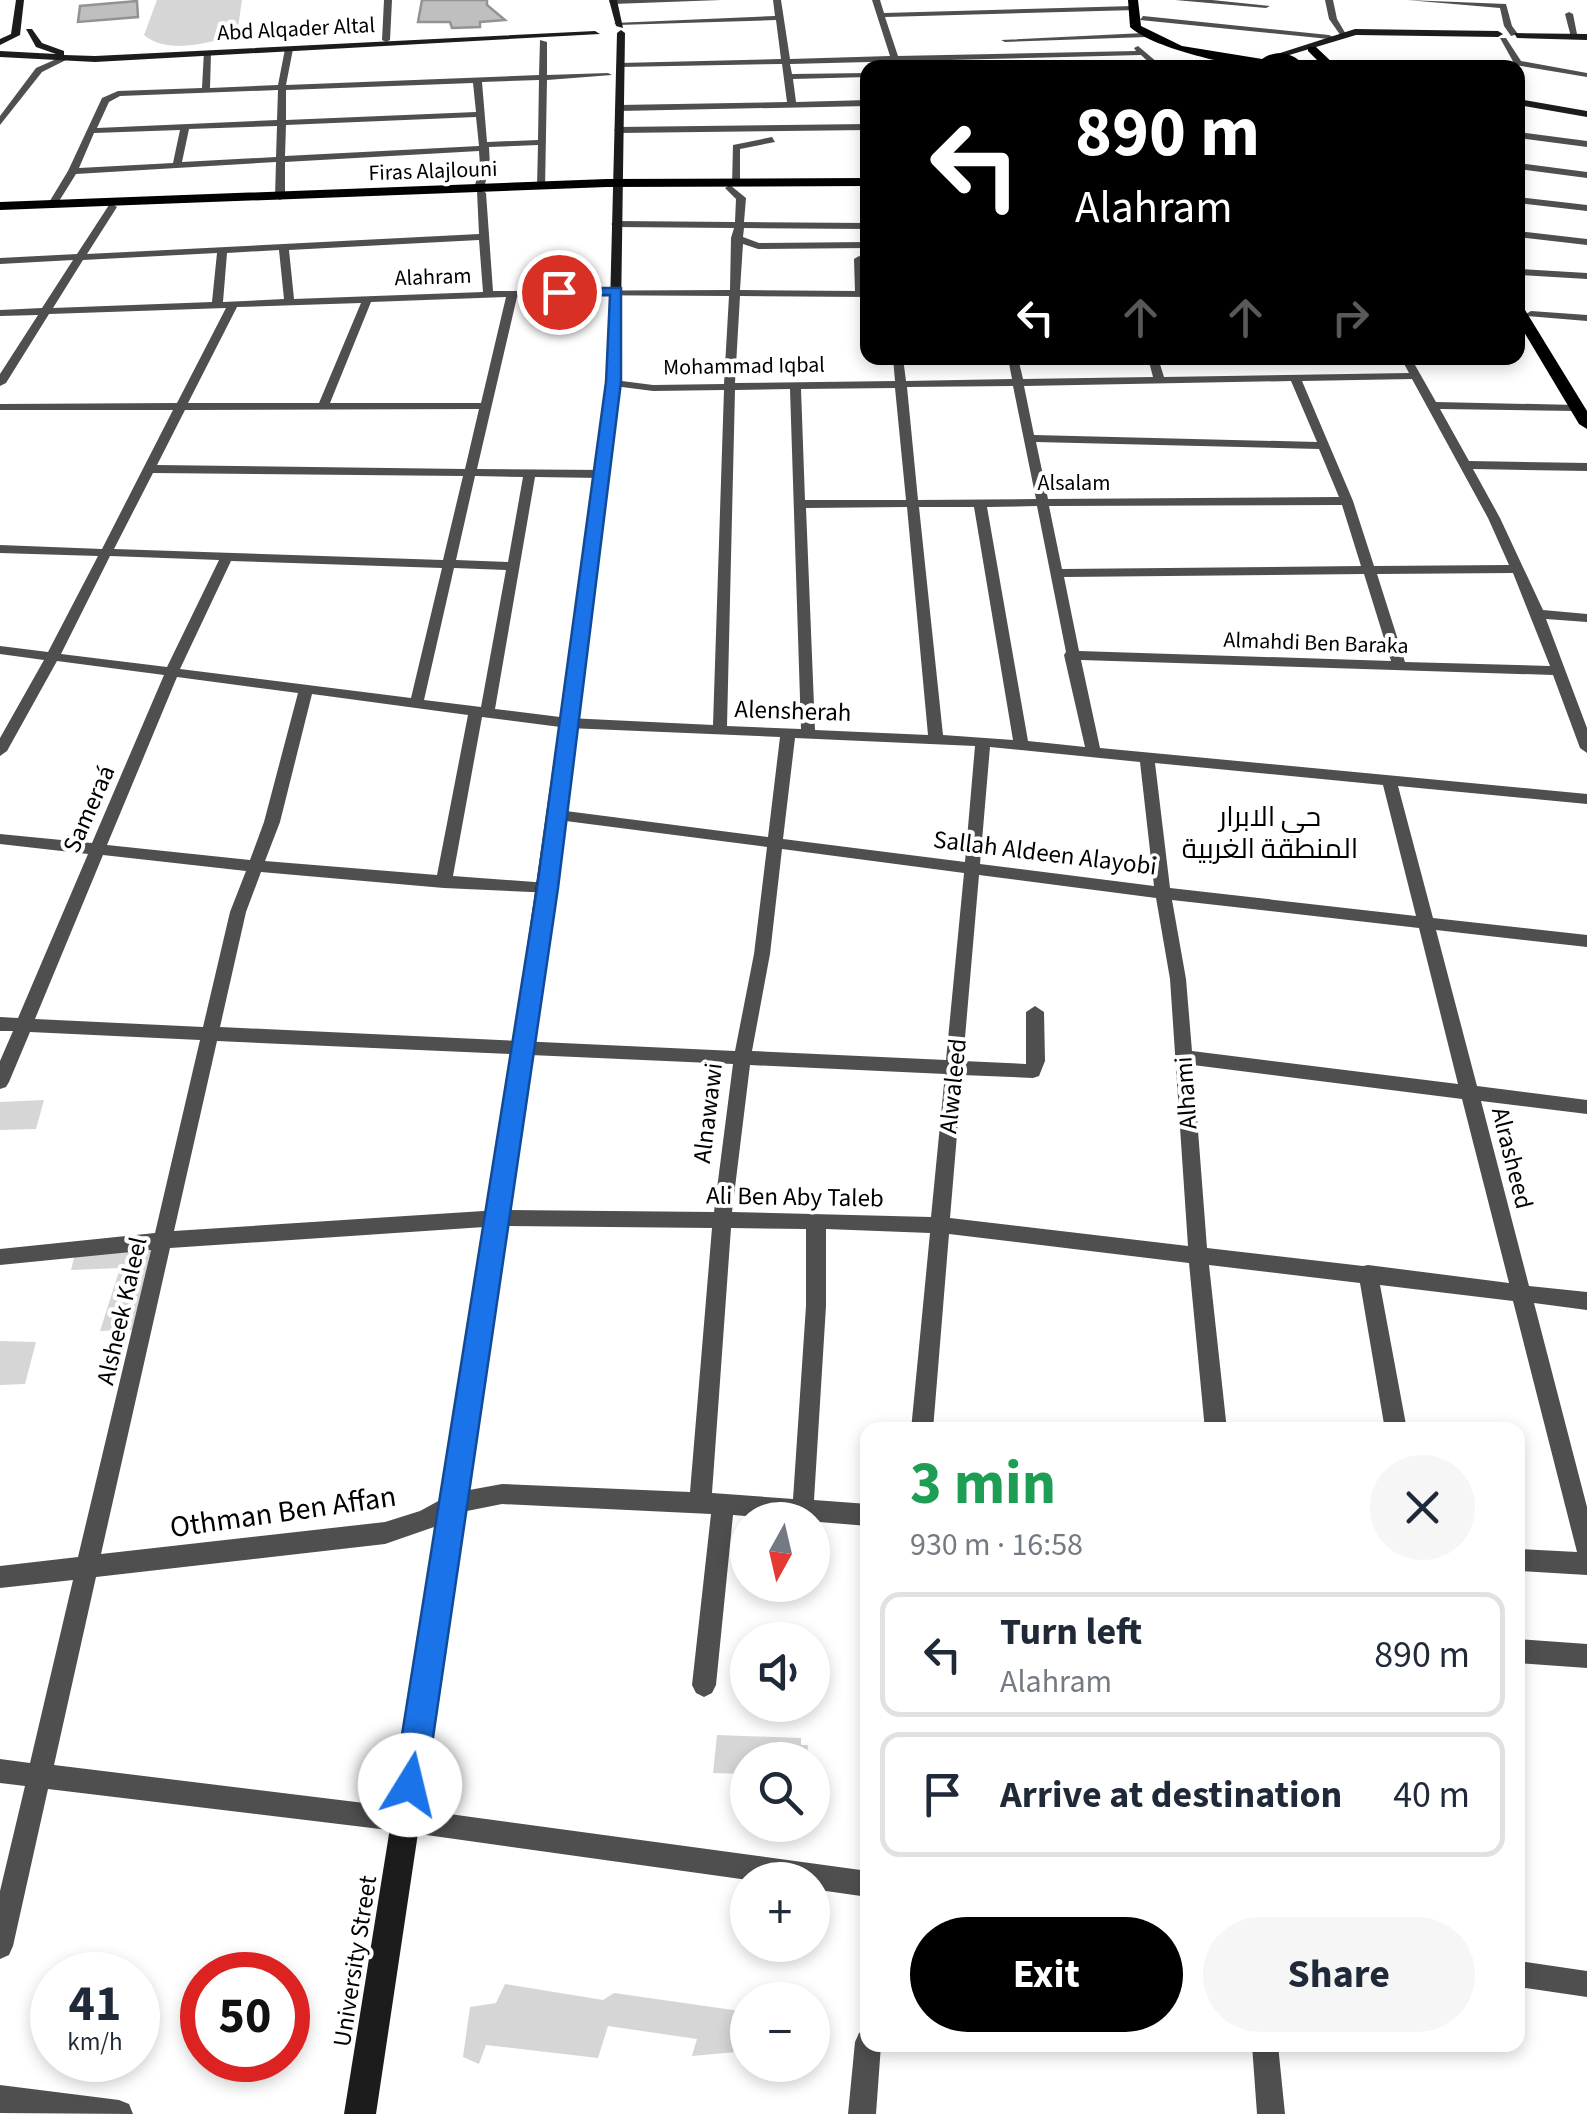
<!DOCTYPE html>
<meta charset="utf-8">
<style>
body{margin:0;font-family:"Source Sans 3",Cairo,sans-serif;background:#f6f6f7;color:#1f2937;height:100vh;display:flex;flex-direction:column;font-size:38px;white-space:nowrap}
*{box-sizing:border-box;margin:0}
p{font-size:32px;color:#747a83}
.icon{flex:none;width:55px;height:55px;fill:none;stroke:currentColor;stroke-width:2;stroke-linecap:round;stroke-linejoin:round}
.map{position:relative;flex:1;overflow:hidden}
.side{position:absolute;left:860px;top:1422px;width:665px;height:630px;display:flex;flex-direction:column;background:#fff;border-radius:20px;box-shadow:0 5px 15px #0003}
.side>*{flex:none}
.hud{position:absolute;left:860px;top:60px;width:665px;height:305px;border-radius:20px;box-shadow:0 5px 15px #0003;background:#000;color:#fff;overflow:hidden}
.needle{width:65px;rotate:188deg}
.fabs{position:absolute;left:730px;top:1502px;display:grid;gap:20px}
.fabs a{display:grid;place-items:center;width:100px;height:100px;border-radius:50%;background:#fff;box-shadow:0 5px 15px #0003;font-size:50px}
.speed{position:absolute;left:30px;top:1952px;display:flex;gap:20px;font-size:50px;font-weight:700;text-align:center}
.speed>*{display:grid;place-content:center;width:130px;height:130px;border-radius:50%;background:#fff;box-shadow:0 5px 15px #0003;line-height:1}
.speed small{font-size:25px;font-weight:400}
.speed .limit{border:15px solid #d22;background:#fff;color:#111}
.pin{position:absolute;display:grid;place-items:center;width:85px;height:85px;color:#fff;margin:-42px;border:5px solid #fff;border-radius:50%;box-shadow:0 2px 10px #0007}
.me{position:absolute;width:110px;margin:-55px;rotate:9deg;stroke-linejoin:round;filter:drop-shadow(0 0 8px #0008)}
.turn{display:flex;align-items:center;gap:35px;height:210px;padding:0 50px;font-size:45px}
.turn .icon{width:130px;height:130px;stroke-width:2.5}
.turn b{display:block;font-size:70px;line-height:85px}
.lanes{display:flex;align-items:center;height:95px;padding:0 50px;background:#0003;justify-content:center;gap:50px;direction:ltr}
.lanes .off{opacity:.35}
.round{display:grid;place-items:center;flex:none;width:105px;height:105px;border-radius:52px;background:#f6f6f7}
.overview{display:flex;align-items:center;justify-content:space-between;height:170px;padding:0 50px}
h1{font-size:60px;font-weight:700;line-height:75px;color:#1e9e55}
.button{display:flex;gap:20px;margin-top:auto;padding:20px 50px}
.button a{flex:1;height:115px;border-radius:60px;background:#000;color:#fff;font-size:40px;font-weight:700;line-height:115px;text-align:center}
.button a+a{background:#f6f6f7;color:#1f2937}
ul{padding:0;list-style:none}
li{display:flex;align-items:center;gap:30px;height:125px;margin:0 20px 15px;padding:0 30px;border:5px solid #e0e1e3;border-radius:20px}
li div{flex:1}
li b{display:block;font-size:38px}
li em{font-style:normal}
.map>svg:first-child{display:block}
.green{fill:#d6d6d6}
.building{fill:#bfbfbf;stroke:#939393;stroke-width:2.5}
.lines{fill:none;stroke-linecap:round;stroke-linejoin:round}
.street{fill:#4f4f4f;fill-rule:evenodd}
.secondary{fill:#1c1c1c;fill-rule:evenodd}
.primary{fill:#000;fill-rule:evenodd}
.route{fill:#1a73e8;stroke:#114b97;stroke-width:2.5}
.labels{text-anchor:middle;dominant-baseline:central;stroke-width:8;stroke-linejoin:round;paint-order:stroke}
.far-street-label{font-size:22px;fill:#000;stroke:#fff}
.street-label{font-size:25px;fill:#000;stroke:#fff}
.neighbourhood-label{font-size:28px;fill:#000;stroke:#fff}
.near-street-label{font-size:30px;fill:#000;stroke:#fff}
</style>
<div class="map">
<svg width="1587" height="2114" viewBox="0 0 1587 2114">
<rect width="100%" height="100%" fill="#fff"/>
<path class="green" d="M 157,0 L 242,0 L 237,34 C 211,43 167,55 144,35 Z
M 44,1100 L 36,1129 L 0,1130 L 0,1102 Z
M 152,1245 L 132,1330 L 100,1331 L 120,1268 L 71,1270 L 75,1254 Z
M 0,1341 L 36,1342 L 25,1384 L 0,1385 Z
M 717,1735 L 801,1738 L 801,1745 L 808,1745 L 807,1760 L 748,1760 L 747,1774 L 713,1773 Z
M 505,1984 L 603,2000 L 614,1993 L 747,2012 L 747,2051 L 692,2056 L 697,2039 L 608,2026 L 598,2058 L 486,2045 L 479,2064 L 463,2057 L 470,2007 L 496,2003 Z"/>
<path class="building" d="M 422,0 L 487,0 L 487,5 L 505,20 L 480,22 L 480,27 L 452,28 L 450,22 L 418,22 Z
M 137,1 L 138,17 L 78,22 L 80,6 Z"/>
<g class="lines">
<path class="street" d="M 384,0 L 392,0 L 390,40 L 386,42 L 382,40 Z
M 612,0 L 721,0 L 613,4 L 609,2 Z
M 773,0 L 781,0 L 790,59 L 890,56 L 872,0 L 880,0 L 884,13 L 1133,6 L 1136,10 L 885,17 L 898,56 L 1136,51 L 1134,48 L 1138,46 L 1164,68 L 1155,68 L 1141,55 L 790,64 L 792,74 L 868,73 L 868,77 L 793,79 L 796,102 L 868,100 L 868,106 L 619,111 L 615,108 L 619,105 L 787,102 L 782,64 L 620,67 L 616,65 L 620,63 L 781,59 L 776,20 L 618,25 L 614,23 L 775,16 Z
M 1175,0 L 1212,0 L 1270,6 L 1266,8 Z
M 1325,0 L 1333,0 L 1337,19 L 1347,36 L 1341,36 L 1329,19 Z
M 1407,0 L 1506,4 L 1512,26 L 1518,34 L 1511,36 L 1504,26 L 1500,8 Z
M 1569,12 L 1573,14 L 1578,39 L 1571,37 L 1565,14 Z
M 1143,16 L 1329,35 L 1333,37 L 1329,39 L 1140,20 Z
M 1144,33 L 1147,37 L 1005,42 L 1001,40 Z
M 1500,38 L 1506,38 L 1521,61 L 1587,73 L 1587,77 L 1515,65 Z
M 540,40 L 547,42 L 547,75 L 608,73 L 612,75 L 547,80 L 545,189 L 537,187 L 538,145 L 489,147 L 490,166 L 483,191 L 486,193 L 493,291 L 730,290 L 731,238 L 734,228 L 616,227 L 611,224 L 616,221 L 735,222 L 736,199 L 725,188 L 730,185 L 746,198 L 744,222 L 868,223 L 868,229 L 744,228 L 743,237 L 759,243 L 868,242 L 868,248 L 758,249 L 743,244 L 740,290 L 855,291 L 854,259 L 859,256 L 864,259 L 868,297 L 740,296 L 735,383 L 895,381 L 893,358 L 903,358 L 906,381 L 1012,379 L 1008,358 L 1018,358 L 1023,379 L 1153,377 L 1148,358 L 1158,358 L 1164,377 L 1409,373 L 1401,358 L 1411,358 L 1436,402 L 1577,405 L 1583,408 L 1577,411 L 1440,409 L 1469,461 L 1587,463 L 1587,471 L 1473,469 L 1500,518 L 1543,610 L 1587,614 L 1587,622 L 1546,619 L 1587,728 L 1587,753 L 1580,748 L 1553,675 L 1081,660 L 1100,748 L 1587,794 L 1587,804 L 1398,786 L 1433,918 L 1587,935 L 1587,947 L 1436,930 L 1477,1086 L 1587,1100 L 1587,1114 L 1481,1101 L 1529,1286 L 1587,1292 L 1587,1310 L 1534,1303 L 1587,1507 L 1587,1575 L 1518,1571 L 1518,1549 L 1577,1552 L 1513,1301 L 1380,1285 L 1407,1430 L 1385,1430 L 1360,1283 L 1209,1265 L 1227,1430 L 1205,1430 L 1189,1263 L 949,1234 L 933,1430 L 911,1430 L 930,1233 L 826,1229 L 826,1306 L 814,1500 L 868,1504 L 868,1526 L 733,1515 L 716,1685 L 712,1693 L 704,1697 L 696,1693 L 692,1685 L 711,1514 L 502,1504 L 457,1513 L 434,1527 L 385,1544 L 96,1577 L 54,1765 L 405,1808 L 868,1871 L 868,1897 L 812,1889 L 812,1880 L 748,1880 L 405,1832 L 48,1789 L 13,1946 L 9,1955 L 0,1959 L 0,1891 L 25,1786 L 0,1783 L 0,1759 L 30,1763 L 73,1580 L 0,1588 L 0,1566 L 78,1557 L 151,1250 L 0,1265 L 0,1249 L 155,1233 L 200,1040 L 30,1032 L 9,1082 L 6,1087 L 0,1089 L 0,1061 L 13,1031 L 0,1031 L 0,1017 L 18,1018 L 88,854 L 0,844 L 0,834 L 92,843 L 164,675 L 57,661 L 7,751 L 0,756 L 0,738 L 44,660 L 0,654 L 0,646 L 48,652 L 98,556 L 0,553 L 0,545 L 102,549 L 173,410 L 0,410 L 0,404 L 177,403 L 226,308 L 49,314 L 6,383 L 0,386 L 0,374 L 38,315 L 0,316 L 0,310 L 42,308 L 73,260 L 0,264 L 0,258 L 77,254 L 109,205 L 112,204 L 117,207 L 87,254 L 479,234 L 477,191 L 474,189 L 480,166 L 479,151 L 285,162 L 285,197 L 280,200 L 275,197 L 276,162 L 76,174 L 56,206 L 48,204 L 68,171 L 102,98 L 118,91 L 202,88 L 204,51 L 211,53 L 210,88 L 278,85 L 285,49 L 289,47 L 293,49 L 286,85 L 539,75 ZM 539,80 L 538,140 L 487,142 L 482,82 ZM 473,83 L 476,112 L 286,120 L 286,90 ZM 278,90 L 277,120 L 97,128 L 109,102 L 120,96 ZM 476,117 L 479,146 L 285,156 L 286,125 ZM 277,126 L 276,157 L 182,162 L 189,129 ZM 180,130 L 173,163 L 79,168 L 94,133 ZM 479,240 L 483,292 L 294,299 L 289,250 ZM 279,250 L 284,299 L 223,302 L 227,253 ZM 217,253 L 212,302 L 53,308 L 83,260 ZM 559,295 L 729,296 L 724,384 L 653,385 L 614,380 L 608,383 L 614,386 L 653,391 L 724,390 L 713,725 L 568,718 L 495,709 L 535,477 L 602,478 L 608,474 L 602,470 L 477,469 L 517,297 ZM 506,297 L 481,403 L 330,403 L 371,302 ZM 361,303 L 319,403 L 188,403 L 237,307 ZM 1412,379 L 1488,518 L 1509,565 L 1374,566 L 1353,501 L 1302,381 ZM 1291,381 L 1317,442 L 1034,435 L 1024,386 ZM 1013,386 L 1036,499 L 918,500 L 907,387 ZM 895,388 L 906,500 L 805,500 L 801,389 ZM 790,389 L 801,729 L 727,726 L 735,390 ZM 479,409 L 465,469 L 157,465 L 185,410 ZM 1036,442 L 1319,449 L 1339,497 L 1048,499 ZM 153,473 L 463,476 L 443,560 L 114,549 ZM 475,476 L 523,477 L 508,562 L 456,560 ZM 1342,505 L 1361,566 L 1062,569 L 1049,506 ZM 1037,506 L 1066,652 L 1064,655 L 1085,747 L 1028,741 L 987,507 ZM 907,507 L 928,735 L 815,730 L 806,508 ZM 919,507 L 974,507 L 1013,740 L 943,735 ZM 110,556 L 219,560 L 167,667 L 61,654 ZM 231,561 L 442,568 L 411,698 L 180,669 ZM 454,568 L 506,570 L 481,707 L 424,700 ZM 1513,573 L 1550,666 L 1405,662 L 1377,574 ZM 1364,574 L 1391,661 L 1079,651 L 1064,577 ZM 177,677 L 298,693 L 264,822 L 250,860 L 107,845 ZM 312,694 L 468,715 L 437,875 L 265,861 L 280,822 ZM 482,717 L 568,728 L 780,737 L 768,837 L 558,810 L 550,815 L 558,820 L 767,847 L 754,954 L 735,1051 L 220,1027 L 246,912 L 261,872 L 444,888 L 554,893 L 556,889 L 548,883 L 453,876 ZM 795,738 L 975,746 L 965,862 L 783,839 ZM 990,747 L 1140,762 L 1154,886 L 980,864 ZM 1155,763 L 1383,785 L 1416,916 L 1170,888 ZM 782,849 L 964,873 L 946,1060 L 752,1051 L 770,954 ZM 103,855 L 246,871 L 230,912 L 203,1027 L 35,1019 ZM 979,875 L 1156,898 L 1170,979 L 1188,1246 L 950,1218 L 962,1075 L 1033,1078 L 1039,1076 L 1045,1061 L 1044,1012 L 1035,1006 L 1026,1012 L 1026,1064 L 963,1061 ZM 1172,900 L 1419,928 L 1458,1084 L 1192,1051 L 1186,979 ZM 217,1041 L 733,1064 L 714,1212 L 499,1210 L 174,1231 ZM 750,1065 L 945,1074 L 931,1217 L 732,1212 ZM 1193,1065 L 1462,1099 L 1509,1283 L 1368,1265 L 1363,1266 L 1207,1248 ZM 499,1226 L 712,1228 L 690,1492 L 502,1484 L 453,1493 L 420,1511 L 385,1522 L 101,1554 L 170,1248 ZM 731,1228 L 806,1229 L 806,1306 L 793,1499 L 712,1493 Z
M 61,57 L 68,59 L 42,72 L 0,125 L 0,116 L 36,68 Z
M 868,124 L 868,130 L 618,133 L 614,130 L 618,127 Z
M 1518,132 L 1587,141 L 1587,147 L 1518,138 Z
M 772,137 L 775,142 L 740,149 L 740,183 L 732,185 L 733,145 Z
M 1518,163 L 1587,172 L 1587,178 L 1518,169 Z
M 1518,197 L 1587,205 L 1587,211 L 1518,203 Z
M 1518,231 L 1587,239 L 1587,245 L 1518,237 Z
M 1518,269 L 1587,273 L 1587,279 L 1518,275 Z
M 1531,311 L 1587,315 L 1587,321 L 1527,316 L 1526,314 Z
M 1518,1639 L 1587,1644 L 1587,1668 L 1518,1663 Z
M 1518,1961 L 1587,1971 L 1587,1997 L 1518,1987 Z
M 868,2029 L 868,2045 L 881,2045 L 876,2114 L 848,2114 L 855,2042 L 859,2033 Z
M 1252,2045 L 1278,2045 L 1285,2114 L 1257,2114 Z
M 0,2085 L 119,2100 L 129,2104 L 133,2114 L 0,2113 Z"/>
<path class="secondary" d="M 16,0 L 24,0 L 20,35 L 0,45 L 0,39 L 11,34 Z
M 609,0 L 617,0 L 623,28 L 616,26 Z
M 26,29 L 32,29 L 42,43 L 64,51 L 64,55 L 95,56 L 595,31 L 600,34 L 95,62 L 0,57 L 0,51 L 56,54 L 36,47 Z
M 1355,29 L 1498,31 L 1503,34 L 1498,37 L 1356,35 L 1276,59 L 1268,57 Z
M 621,30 L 625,33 L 620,383 L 609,474 L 510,1218 L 376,2114 L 344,2114 L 488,1218 L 608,383 L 617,33 Z
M 1514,33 L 1587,34 L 1587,40 L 1517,38 Z
M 1518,99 L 1587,111 L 1587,117 L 1518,105 Z"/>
<path class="primary" d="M 1128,0 L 1138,0 L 1141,26 L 1182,46 L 1262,59 C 1275,50 1291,52 1302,63 C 1273,79 1155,51 1130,27 Z
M 1308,47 L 1316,47 L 1338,68 L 1325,68 L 1308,51 Z
M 868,178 L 868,186 L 607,187 L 0,210 L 0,202 L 607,179 Z
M 1518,306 L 1525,310 L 1587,411 L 1587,429 L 1579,424 L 1518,322 Z"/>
</g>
<path class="route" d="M 621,288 L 621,382 L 558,888 L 426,1785 L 421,1796 L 410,1801 L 399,1796 L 394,1785 L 537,888 L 606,382 L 610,295 L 559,296 L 553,292 L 559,288 Z"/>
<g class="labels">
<g class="far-street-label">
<text transform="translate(296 29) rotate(-3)">Abd Alqader Altal</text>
<text transform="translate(433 171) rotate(-2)">Firas Alajlouni</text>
<text transform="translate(433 277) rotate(-2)">Alahram</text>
<text transform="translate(744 366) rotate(-1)">Mohammad Iqbal</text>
<text x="1074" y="483">Alsalam</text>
<text transform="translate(1316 643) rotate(2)">Almahdi Ben Baraka</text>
</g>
<g class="street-label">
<text transform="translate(793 711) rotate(2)">Alensherah</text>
<text transform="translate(89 809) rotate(-66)">Sameraá</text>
<text transform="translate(1045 853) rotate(7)">Sallah Aldeen Alayobi</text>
<text transform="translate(953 1086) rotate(-84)">Alwaleed</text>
<text transform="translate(1186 1093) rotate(-94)">Alhami</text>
<text transform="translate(708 1113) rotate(-83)">Alnawawi</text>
<text transform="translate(1512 1158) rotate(76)">Alrasheed</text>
<text transform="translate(795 1197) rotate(1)">Ali Ben Aby Taleb</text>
<text transform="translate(122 1311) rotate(-77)">Alsheek Kaleel</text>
<text transform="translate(355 1961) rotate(-81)">University Street</text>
</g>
<g class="neighbourhood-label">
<text x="1270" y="817">حي الابرار<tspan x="1270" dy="32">المنطقة الغربية</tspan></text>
</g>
<g class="near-street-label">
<text transform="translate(283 1512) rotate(-8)">Othman Ben Affan</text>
</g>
</g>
</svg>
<div class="fabs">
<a><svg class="needle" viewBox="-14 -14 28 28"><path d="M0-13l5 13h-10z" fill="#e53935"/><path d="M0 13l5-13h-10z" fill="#747a83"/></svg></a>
<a><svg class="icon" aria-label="sound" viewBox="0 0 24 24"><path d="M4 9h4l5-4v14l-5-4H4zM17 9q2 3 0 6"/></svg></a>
<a><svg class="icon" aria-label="search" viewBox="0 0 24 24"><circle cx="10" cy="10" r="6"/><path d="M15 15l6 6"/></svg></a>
<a>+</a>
<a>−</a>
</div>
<div class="speed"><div>41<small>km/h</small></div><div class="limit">50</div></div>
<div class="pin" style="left:559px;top:292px;background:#d93025"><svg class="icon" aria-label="arrive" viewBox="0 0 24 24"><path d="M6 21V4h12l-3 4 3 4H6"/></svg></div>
<svg class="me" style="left:410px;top:1785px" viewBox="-20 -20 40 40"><circle r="19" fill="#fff"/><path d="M0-13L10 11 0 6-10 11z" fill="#1a73e8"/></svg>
<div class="hud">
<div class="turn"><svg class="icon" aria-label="left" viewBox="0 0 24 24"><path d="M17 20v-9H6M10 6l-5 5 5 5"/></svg><div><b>890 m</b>Alahram</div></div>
<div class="lanes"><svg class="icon" aria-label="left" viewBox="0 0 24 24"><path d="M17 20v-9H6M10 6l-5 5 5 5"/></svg><svg class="icon off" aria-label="ahead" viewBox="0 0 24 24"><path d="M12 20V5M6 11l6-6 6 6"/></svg><svg class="icon off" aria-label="ahead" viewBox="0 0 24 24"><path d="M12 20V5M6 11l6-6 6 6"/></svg><svg class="icon off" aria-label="right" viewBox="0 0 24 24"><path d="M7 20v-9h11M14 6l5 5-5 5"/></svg></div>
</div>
<section class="side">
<div class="overview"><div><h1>3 min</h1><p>930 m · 16:58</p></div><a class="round"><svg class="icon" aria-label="close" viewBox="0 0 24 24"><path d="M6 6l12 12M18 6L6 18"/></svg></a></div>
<ul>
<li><svg class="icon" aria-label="left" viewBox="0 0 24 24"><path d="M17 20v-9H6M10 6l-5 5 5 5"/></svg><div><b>Turn left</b><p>Alahram</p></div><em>890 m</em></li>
<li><svg class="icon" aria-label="arrive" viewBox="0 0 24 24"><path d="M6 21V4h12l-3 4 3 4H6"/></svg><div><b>Arrive at destination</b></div><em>40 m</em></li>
</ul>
<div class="button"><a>Exit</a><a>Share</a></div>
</section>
</div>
